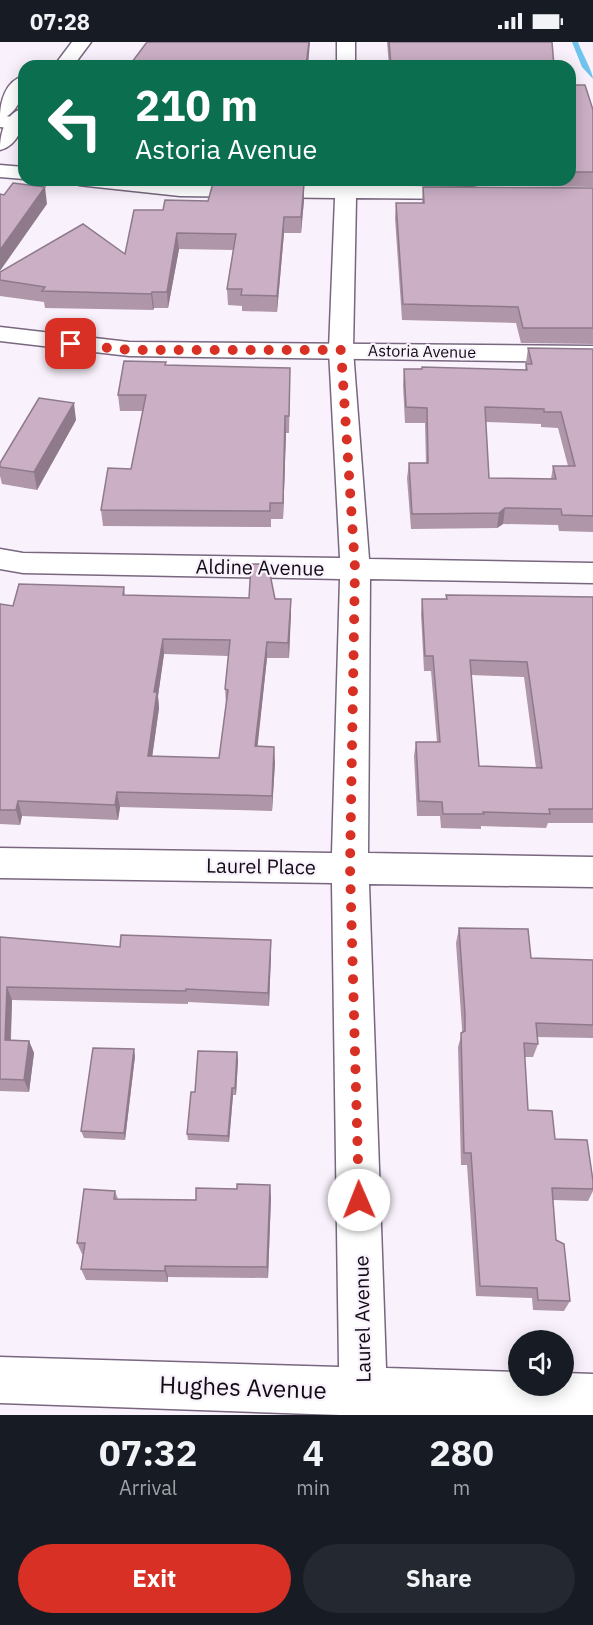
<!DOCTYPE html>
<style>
body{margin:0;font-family:"IBM Plex Sans",sans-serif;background:#242831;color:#f1f3f6;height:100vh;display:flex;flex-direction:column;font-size:22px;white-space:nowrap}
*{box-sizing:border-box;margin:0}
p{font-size:20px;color:#9ea1a6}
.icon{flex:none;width:33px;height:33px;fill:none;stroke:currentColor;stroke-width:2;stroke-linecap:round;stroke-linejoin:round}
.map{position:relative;height:1373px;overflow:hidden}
.drawer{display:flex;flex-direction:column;background:#171b24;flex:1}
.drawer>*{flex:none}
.hud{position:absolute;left:18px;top:18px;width:558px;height:126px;border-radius:18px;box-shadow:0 3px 15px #0003;background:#0b6e4f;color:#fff;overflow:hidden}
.buttons{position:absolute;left:508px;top:1288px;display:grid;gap:12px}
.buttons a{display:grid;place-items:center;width:66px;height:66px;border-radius:50%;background:#171b24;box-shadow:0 3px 15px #0003;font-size:30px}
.pin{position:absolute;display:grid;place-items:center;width:51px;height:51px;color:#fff;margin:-26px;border-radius:12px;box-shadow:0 3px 9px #0006}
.me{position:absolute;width:66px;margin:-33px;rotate:359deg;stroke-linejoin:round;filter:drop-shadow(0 0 4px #0008)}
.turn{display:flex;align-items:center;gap:21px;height:126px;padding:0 18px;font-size:27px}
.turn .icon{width:78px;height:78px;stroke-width:2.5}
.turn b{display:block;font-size:42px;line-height:51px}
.eta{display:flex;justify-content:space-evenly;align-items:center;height:102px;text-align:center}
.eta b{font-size:36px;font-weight:700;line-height:42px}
.button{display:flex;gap:12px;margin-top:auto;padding:12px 18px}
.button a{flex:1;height:69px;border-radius:36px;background:#d93025;color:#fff;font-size:24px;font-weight:700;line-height:69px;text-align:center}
.button a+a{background:#242831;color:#f1f3f6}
.status{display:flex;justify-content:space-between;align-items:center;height:42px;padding:0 30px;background:#171b24;direction:ltr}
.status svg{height:16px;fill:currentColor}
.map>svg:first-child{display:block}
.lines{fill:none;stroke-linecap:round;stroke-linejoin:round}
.stream{fill:#6ec4ec;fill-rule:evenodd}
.minor-casing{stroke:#78677f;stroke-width:3}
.tertiary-casing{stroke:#78677f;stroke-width:3}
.secondary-casing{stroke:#78677f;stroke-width:3}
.minor{fill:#fff;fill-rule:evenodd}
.tertiary{fill:#fff;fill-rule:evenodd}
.secondary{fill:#fff;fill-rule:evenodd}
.wall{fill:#af96a9;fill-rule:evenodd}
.shaded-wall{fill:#8e7a8a}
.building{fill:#cbafc5;stroke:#8e7a8a;stroke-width:1.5;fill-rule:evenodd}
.route{stroke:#d93025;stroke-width:10;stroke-dasharray:0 18}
.labels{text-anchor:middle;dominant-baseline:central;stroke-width:4.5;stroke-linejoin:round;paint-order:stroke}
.far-street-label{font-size:16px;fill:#110b14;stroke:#f9f1fc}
.street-label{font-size:20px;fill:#110b14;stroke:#f9f1fc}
.near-street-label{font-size:24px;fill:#110b14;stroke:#f9f1fc}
</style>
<div class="status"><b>07:28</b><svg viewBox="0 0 49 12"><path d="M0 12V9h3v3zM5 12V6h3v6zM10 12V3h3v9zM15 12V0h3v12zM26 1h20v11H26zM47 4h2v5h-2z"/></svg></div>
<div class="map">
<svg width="593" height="1373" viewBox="0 0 593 1373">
<rect width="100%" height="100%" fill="#f9f1fc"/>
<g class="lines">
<path class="stream" d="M 572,0 L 578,0 C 581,9 593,30 593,37 L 582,25 Z"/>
<g class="minor-casing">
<path id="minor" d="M 337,0 L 355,0 L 355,24 L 337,24 Z
M 0,73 L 24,77 L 24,85 L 17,87 L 0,85 Z
M 0,123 L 24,125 L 24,137 L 0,135 Z
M 76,138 L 335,143 L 335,138 L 357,138 L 357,143 L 468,145 L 476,146 L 479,151 L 476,156 L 468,157 L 356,156 L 353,308 L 369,517 L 593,521 L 593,541 L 370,537 L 368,811 L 593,815 L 593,845 L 369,842 L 386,1326 L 519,1330 L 519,1344 L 564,1344 L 564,1331 L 593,1332 L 593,1373 L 340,1373 L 0,1361 L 0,1315 L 339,1325 L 332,841 L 0,836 L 0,806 L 332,811 L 340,537 L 23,531 L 0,527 L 0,507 L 23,511 L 340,516 L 329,308 L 335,156 L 180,154 L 87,144 L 79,143 Z"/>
</g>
<g class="tertiary-casing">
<path id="tertiary" d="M 0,285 L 129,300 L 593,304 L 593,320 L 129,314 L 0,299 Z"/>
</g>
<g class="secondary-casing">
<path id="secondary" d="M 72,0 L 91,0 L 73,24 L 54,24 Z
M 24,34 C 24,51 19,72 0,77 C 0,60 5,39 24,34 Z
M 24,66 C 24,83 19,103 0,108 C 0,91 5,71 24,66 Z"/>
</g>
<use href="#minor" class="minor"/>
<use href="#tertiary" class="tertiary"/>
<use href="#secondary" class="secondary"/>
</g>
<path class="wall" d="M 387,0 L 552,0 L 554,24 L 389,24 Z
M 570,43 L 593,68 L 593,145 L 421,143 L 420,138 L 570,138 Z
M 220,138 L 305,138 L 305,140 Z
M 423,145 L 593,146 L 593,302 L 521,301 L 516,281 L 402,278 L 395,176 L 396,161 L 422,161 Z
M 304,158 L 301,191 L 284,191 L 277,270 L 242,269 L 242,264 L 228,263 L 227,247 L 233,208 L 179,207 L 168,266 L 154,266 L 153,268 L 45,266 L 44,260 L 0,254 L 0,230 L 125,212 L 163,168 L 208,159 Z
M 528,306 L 593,307 L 593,490 L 559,489 L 558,483 L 503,482 L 497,486 L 411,487 L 407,436 L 409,421 L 426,421 L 425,381 L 405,381 L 403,343 L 404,327 L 525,328 ZM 486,380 L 541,382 L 541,385 L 558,386 L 568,424 L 553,424 L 551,437 L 489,436 Z
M 166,323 L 290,342 L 289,391 L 286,391 L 283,477 L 271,477 L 271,485 L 103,484 L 101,468 L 131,427 L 143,369 L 120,369 L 118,353 Z
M 76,378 L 37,448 L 2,442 L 0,434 L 0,421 Z
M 124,545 L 125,553 L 291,557 L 289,616 L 267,616 L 257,704 L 275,720 L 272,769 L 120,765 L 118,778 L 22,774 L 20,783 L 0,782 L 0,562 L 13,564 ZM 164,612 L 228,614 L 225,647 L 226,661 L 219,716 L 152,715 L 159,666 L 158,654 Z
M 446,553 L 593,555 L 593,781 L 548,781 L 546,786 L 481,784 L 481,787 L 441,786 L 440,774 L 417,774 L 414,714 L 416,700 L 437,700 L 431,629 L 424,629 L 421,572 L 422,557 L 446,557 ZM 471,633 L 524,635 L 536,726 L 479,724 Z
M 459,886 L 531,916 L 593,918 L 593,996 L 537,995 L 538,1002 L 533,1015 L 524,1015 L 528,1068 L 555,1097 L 593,1139 L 593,1149 L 588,1159 L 553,1158 L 556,1198 L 570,1259 L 564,1269 L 533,1268 L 532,1256 L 476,1254 L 467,1123 L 461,1123 L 458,1005 L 462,991 L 462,986 L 456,901 Z
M 0,895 L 120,905 L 271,898 L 271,912 L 269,964 L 188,960 L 188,962 L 12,958 L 11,998 L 29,999 L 34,1011 L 29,1050 L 0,1049 Z
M 237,1010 L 238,1018 L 236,1053 L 233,1053 L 229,1100 L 188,1098 L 187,1092 L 195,1050 Z
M 135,1014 L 125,1098 L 84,1096 L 81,1089 Z
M 115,1149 L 118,1157 L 196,1158 L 271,1155 L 268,1236 L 168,1235 L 168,1240 L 86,1238 L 81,1227 L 83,1212 L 82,1212 L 77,1201 Z"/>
<path class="shaded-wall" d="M 309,0 L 310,0 L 308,24 L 306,24 Z
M 304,142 L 304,158 L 301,191 L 301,175 Z
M 45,145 L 47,162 L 0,229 L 0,208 Z
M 284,175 L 284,191 L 277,270 L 277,254 Z
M 177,191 L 179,207 L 168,266 L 167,250 Z
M 152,250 L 154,266 L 153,268 L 151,252 Z
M 74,361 L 76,378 L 37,448 L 34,430 Z
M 285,374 L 286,391 L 283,477 L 283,461 Z
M 505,466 L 503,482 L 497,486 L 499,471 Z
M 291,557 L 291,573 L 289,616 L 288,601 Z
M 163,597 L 164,612 L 158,654 L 159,666 L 150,730 L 148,714 L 154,650 Z
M 267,600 L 267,616 L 256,719 L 255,704 Z
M 274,705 L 275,720 L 272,769 L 272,754 Z
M 117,750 L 120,765 L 118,778 L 115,763 Z
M 18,759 L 22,774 L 20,783 L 16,768 Z
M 271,898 L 271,912 L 269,964 L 268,951 Z
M 7,945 L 12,958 L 10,1011 L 5,998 Z
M 29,999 L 34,1011 L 29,1050 L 24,1038 Z
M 134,1007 L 135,1014 L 125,1098 L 124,1091 Z
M 237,1010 L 238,1018 L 236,1053 L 235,1046 Z
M 232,1046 L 233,1053 L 229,1100 L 228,1094 Z
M 270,1143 L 271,1155 L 268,1236 L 267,1225 Z
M 165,1224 L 168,1235 L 168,1240 L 165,1229 Z"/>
<path class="building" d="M 147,0 L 309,0 L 306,24 L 129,24 Z
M 389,0 L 552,0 L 554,24 L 391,24 Z
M 570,43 L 585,43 L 593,68 L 593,130 L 570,130 Z
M 13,141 L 45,145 L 0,208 L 0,152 L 4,153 Z
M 213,141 L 304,142 L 301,175 L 284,175 L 277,254 L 241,253 L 242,247 L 227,247 L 236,192 L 177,191 L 167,250 L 152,250 L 151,252 L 42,249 L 45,245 L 0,238 L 0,230 L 83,182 L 125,212 L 134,168 L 163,168 L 165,158 L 208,159 Z
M 423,145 L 593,146 L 593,286 L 523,286 L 518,265 L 403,262 L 396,161 L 424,161 Z
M 528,306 L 593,307 L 593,474 L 562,473 L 561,467 L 505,466 L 499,471 L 412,472 L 409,421 L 428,421 L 427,366 L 406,365 L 404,327 L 422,327 L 422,325 L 527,328 L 526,322 L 532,322 ZM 485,365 L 544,367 L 544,370 L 561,370 L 575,424 L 553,424 L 556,437 L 489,436 Z
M 124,319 L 166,320 L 165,323 L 290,326 L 289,374 L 285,374 L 283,461 L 270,461 L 270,469 L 101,468 L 108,426 L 131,427 L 146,353 L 118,353 Z
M 39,356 L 74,361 L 34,430 L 0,425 L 0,421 Z
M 251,522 L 268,522 L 275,557 L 291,557 L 288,601 L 267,600 L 255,704 L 274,705 L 272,754 L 117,750 L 115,763 L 18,759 L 16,768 L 0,768 L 0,562 L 13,564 L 19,542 L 124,545 L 123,553 L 249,556 ZM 163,597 L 230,598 L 225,647 L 228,648 L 219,716 L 148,714 L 157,650 L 154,650 Z
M 446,553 L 593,555 L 593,767 L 549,767 L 550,772 L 483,770 L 484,772 L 443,772 L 442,760 L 419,759 L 416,700 L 440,700 L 433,614 L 425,614 L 422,557 L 447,557 ZM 470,618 L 527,620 L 542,726 L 479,724 Z
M 459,886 L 528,887 L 531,916 L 593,918 L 593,983 L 536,981 L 538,1002 L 524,1001 L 528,1068 L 552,1069 L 555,1097 L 587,1098 L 593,1139 L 593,1147 L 552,1146 L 556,1198 L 564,1202 L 570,1259 L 538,1258 L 537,1246 L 480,1244 L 471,1111 L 464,1111 L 461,991 L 465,989 L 465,972 Z
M 121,893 L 271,898 L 268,951 L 186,947 L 186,949 L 7,945 L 5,998 L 29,999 L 24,1038 L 0,1037 L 0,895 L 120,905 Z
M 93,1006 L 134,1007 L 124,1091 L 81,1089 Z
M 198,1009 L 237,1010 L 235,1046 L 232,1046 L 228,1094 L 187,1092 L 191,1050 L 195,1050 Z
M 237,1142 L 270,1143 L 267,1225 L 165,1224 L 165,1229 L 81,1227 L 85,1201 L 77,1201 L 84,1147 L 115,1149 L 114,1157 L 196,1158 L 196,1146 L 237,1147 Z"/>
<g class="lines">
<path class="route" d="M 71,302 L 129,308 L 341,308 L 355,526 L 350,825 L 359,1158"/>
</g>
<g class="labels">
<g class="far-street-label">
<text transform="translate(422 309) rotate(1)">Astoria Avenue</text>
</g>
<g class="street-label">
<text transform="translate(260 525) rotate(1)">Aldine Avenue</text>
<text transform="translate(261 824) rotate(1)">Laurel Place</text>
<text transform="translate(362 1277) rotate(-91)">Laurel Avenue</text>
</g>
<g class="near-street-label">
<text transform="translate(243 1345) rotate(2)">Hughes Avenue</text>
</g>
</g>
</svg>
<div class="buttons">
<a><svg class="icon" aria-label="sound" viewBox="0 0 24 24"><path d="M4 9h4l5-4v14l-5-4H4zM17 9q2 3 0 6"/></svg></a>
</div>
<div class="pin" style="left:71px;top:302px;background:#d93025"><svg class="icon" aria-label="arrive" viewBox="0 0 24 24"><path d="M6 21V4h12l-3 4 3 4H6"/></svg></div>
<svg class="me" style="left:359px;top:1158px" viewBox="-20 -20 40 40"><circle r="19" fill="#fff"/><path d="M0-13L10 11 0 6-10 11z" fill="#d93025"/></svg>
<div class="hud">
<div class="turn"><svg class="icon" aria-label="left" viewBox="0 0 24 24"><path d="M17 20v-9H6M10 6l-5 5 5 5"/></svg><div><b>210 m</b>Astoria Avenue</div></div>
</div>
</div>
<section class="drawer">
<div class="eta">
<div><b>07:32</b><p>Arrival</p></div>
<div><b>4</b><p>min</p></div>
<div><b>280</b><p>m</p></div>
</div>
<div class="button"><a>Exit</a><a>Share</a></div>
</section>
